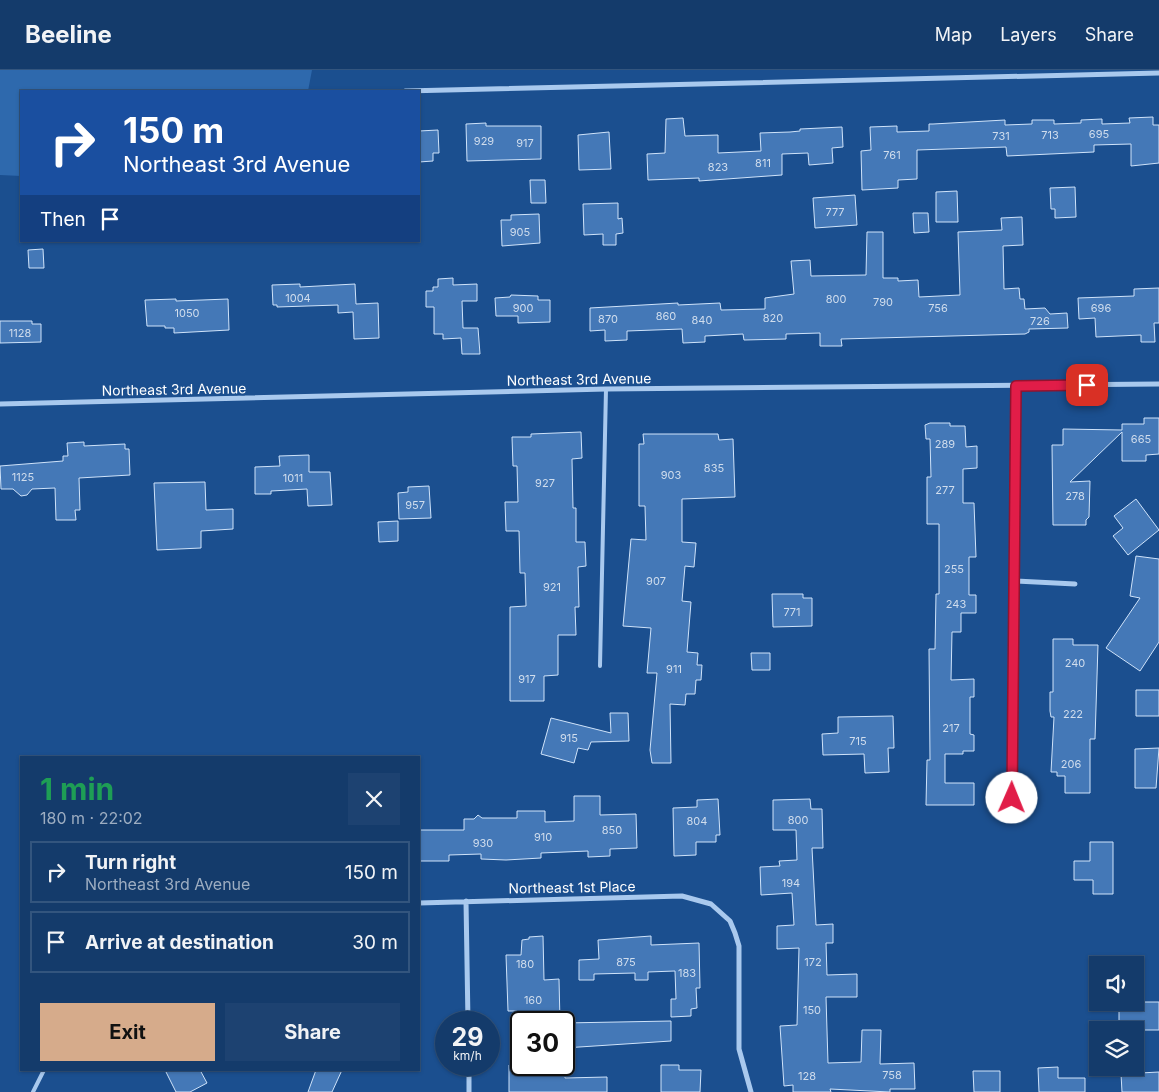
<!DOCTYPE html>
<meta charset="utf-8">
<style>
body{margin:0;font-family:Inter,sans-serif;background:#1d4271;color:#f1f3f6;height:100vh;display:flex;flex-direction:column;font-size:19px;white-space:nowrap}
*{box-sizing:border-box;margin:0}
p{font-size:16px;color:#9dadc1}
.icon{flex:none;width:28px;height:28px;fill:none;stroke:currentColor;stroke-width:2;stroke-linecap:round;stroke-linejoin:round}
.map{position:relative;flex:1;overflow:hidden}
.sheet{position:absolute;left:20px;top:686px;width:400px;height:315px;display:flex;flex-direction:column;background:#143b6b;border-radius:0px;box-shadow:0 1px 4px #0004,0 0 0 1px #33557e}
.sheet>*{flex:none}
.banner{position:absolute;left:20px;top:20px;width:400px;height:152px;border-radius:0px;box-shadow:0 1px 4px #0004,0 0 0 1px #33557e;background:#1a4fa0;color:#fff;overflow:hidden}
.controls{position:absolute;left:1089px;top:886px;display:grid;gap:10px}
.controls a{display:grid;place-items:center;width:55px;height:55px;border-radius:0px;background:#143b6b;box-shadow:0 1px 4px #0004,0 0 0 1px #33557e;font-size:25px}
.speed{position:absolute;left:435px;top:941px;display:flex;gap:10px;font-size:25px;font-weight:700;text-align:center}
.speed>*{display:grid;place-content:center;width:65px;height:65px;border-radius:50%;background:#143b6b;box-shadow:0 1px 4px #0004,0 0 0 1px #33557e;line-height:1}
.speed small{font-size:12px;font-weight:400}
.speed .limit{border:2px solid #111;border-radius:8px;background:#fff;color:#111}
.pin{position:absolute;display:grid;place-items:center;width:42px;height:42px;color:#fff;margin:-21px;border-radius:10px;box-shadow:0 2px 8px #0006}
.me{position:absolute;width:55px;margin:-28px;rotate:1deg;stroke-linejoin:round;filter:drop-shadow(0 0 4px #0008)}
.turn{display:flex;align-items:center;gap:18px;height:105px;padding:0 20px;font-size:22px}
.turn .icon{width:65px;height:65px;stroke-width:2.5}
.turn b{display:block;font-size:35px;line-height:42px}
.then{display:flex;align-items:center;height:48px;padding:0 20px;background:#0003;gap:10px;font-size:19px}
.round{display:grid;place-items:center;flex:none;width:52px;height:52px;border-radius:0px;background:#1d4271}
.summary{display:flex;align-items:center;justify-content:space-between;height:85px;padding:0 20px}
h1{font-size:30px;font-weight:700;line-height:38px;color:#1e9e55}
.primary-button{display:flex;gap:10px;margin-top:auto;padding:10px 20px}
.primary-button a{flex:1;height:58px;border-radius:0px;background:#d6ab8b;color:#111;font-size:20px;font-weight:700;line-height:58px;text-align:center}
.primary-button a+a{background:#1d4271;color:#f1f3f6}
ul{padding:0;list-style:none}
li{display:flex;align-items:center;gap:15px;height:62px;margin:0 10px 8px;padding:0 10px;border:2px solid #33557e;border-radius:0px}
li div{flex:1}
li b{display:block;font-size:19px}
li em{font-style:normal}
header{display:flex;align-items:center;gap:30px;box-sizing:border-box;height:70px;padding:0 25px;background:#143b6b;border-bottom:1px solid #33557e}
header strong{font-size:24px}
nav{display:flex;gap:28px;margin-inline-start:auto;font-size:18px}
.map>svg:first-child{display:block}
.green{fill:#2e69ad}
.building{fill:#4478b7;stroke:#cfe3fa}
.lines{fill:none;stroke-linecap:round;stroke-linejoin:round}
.lane{stroke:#a9c9ee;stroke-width:4}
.street{stroke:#a9c9ee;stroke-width:5}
.route-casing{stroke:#92132f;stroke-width:12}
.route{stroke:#e11d48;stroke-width:9}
.labels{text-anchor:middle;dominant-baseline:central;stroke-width:4;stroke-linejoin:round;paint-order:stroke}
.number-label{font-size:11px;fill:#d0dded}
.street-label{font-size:14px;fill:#fff;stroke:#1b4f8f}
</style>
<header>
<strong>Beeline</strong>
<nav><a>Map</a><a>Layers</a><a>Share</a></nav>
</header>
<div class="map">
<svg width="1159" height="1022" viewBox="0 0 1159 1022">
<rect width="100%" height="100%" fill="#1b4f8f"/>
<path class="green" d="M 0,0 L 312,0 L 308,21 L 21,21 L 21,106 L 0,105 Z"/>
<path class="building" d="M 1153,47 L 1153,55 L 1159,55 L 1159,93 L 1131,96 L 1131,74 L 1094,75 L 1094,82 L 1007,86 L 1006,77 L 917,80 L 917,109 L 898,110 L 898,118 L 862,120 L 861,81 L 871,80 L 870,57 L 897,56 L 897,62 L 929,61 L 929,54 L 933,54 L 1005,50 L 1005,55 L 1032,54 L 1032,50 L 1054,50 L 1054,54 L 1081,53 L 1081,50 L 1102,49 L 1102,54 L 1130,53 L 1129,48 Z
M 683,48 L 685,66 L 718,65 L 718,83 L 761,81 L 760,63 L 790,62 L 800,61 L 800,59 L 842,57 L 843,77 L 832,78 L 833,93 L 809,95 L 808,83 L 782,84 L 782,105 L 699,111 L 699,108 L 648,110 L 647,84 L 665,83 L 666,49 Z
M 486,53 L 486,56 L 541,56 L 541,89 L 467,91 L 466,54 Z
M 438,60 L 439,83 L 433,83 L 433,91 L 419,92 L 419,61 Z
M 609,62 L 611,99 L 579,100 L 578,65 Z
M 530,110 L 545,110 L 546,133 L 531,133 Z
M 1075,117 L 1076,147 L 1055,148 L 1055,139 L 1051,139 L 1050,118 Z
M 957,121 L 958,152 L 936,152 L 936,122 Z
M 855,125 L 857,155 L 815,158 L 813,128 Z
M 618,133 L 618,149 L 622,148 L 623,163 L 616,164 L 616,175 L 603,175 L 603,164 L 584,165 L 583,134 Z
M 913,143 L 928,143 L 929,162 L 914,163 Z
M 539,144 L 540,173 L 502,176 L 501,150 L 511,150 L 511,145 Z
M 1022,147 L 1023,175 L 1003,176 L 1004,219 L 1019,218 L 1020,229 L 1024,229 L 1025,239 L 1045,238 L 1050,244 L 1067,243 L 1068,258 L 1029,259 L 1029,262 L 1025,264 L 841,269 L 842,276 L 820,276 L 820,263 L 786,264 L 786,269 L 744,270 L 743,264 L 705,266 L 705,272 L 683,273 L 682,259 L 627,261 L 627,270 L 605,271 L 605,260 L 590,261 L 590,238 L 678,233 L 678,235 L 720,233 L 721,240 L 765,239 L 765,228 L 794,224 L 791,191 L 810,190 L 811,206 L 866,205 L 867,162 L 883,162 L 883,208 L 898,208 L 898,211 L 918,210 L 919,227 L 960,225 L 958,162 L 1002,160 L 1001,148 Z
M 43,179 L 44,198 L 29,198 L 28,180 Z
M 453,208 L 453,215 L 477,214 L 477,231 L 462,231 L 463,258 L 478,258 L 480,284 L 462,284 L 461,268 L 443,269 L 443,264 L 434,264 L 434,237 L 426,237 L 426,221 L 433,221 L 433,217 L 438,217 L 438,209 Z
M 300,214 L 300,217 L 355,214 L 356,234 L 378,233 L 379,268 L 354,269 L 353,242 L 338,243 L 338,235 L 277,237 L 277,235 L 273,235 L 272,215 Z
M 1159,218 L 1159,253 L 1154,253 L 1155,272 L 1141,272 L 1141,265 L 1096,267 L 1095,248 L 1079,249 L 1078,228 L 1134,226 L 1134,219 Z
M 511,225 L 538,226 L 538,230 L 550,230 L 550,252 L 518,253 L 518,246 L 496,246 L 495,228 L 510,227 Z
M 176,229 L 176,231 L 228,229 L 229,260 L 174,263 L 174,258 L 165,258 L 165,256 L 147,256 L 145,230 Z
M 0,251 L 32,251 L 32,254 L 41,254 L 41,272 L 0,273 Z
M 1144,348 L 1159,348 L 1159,384 L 1146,385 L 1146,391 L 1122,391 L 1122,362 L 1070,412 L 1090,411 L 1089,447 L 1086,450 L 1086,455 L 1053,455 L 1052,375 L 1063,375 L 1063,359 L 1122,360 L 1122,354 L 1144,354 Z
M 930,353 L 950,353 L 950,356 L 965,356 L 966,377 L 977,376 L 977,398 L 963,399 L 963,433 L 974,433 L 976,487 L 969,487 L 969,525 L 976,525 L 976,543 L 961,543 L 961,562 L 952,562 L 951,610 L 974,609 L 974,627 L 970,627 L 970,664 L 974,665 L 974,681 L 963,681 L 963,684 L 945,684 L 945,713 L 974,713 L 974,735 L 926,735 L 927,690 L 930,690 L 929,579 L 935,579 L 936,524 L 939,524 L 939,454 L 927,454 L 927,407 L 931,407 L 930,369 L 926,369 L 925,355 Z
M 581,362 L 582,388 L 572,389 L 573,438 L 576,438 L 576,472 L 585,472 L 586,496 L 578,497 L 579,537 L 575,537 L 576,565 L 558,565 L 558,605 L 544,606 L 544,631 L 510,631 L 510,537 L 526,536 L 525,503 L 520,503 L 519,461 L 506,461 L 505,432 L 518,432 L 517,396 L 513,396 L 512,367 L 531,367 L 531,364 Z
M 643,364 L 718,364 L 719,370 L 733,369 L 735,427 L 682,429 L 682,472 L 696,473 L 694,497 L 685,496 L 682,531 L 691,532 L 687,582 L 698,583 L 697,595 L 702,595 L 701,610 L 696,610 L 695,624 L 686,624 L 685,635 L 670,634 L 671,693 L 652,693 L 650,680 L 657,603 L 647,603 L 651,558 L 623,556 L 631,469 L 646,470 L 645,436 L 639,436 L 639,374 L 644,374 Z
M 84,372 L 84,376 L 125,374 L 125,379 L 129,379 L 130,405 L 79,408 L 80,440 L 75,440 L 76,450 L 56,450 L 55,418 L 32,419 L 27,425 L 21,426 L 13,419 L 1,419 L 0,396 L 63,391 L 63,386 L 68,386 L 67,373 Z
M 309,385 L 309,402 L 330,402 L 332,435 L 308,436 L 307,419 L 271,421 L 271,424 L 255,424 L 255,397 L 280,396 L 279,386 Z
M 205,412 L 206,440 L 233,439 L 233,459 L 201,461 L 201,478 L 157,480 L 154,413 Z
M 429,416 L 431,448 L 399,449 L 398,423 L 408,422 L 408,417 Z
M 1136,429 L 1159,460 L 1128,485 L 1113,466 L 1123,458 L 1114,446 Z
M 398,451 L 398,471 L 379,472 L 378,452 Z
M 1136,486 L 1159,489 L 1159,572 L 1140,601 L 1106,578 L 1140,528 L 1130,526 Z
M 772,524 L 803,524 L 803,528 L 812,528 L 812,556 L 773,557 Z
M 1053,569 L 1073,569 L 1073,575 L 1098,575 L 1095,669 L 1090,669 L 1090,723 L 1065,723 L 1065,706 L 1057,706 L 1057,702 L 1051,702 L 1054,647 L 1051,647 L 1050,641 L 1050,622 L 1053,622 Z
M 751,583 L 770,583 L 770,600 L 752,600 Z
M 1136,620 L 1159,620 L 1159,646 L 1136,646 Z
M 610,643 L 628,643 L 629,671 L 591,672 L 588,680 L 578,678 L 574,693 L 541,684 L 551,648 L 611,663 Z
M 893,646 L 894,678 L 888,678 L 889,702 L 865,703 L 864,684 L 823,685 L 822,664 L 838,663 L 838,647 Z
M 1159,678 L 1156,718 L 1135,718 L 1135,679 Z
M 574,726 L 600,726 L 600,745 L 636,744 L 637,778 L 610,779 L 610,786 L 588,787 L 588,781 L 541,783 L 541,788 L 506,790 L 481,789 L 481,784 L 449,785 L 449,791 L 419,791 L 419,760 L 464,760 L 464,749 L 474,749 L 478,745 L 482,748 L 517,748 L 517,741 L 545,741 L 545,752 L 574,751 Z
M 718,729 L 720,765 L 716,765 L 716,772 L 696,772 L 696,785 L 674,786 L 673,738 L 697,737 L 697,730 Z
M 810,729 L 811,739 L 822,739 L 823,778 L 812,778 L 816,855 L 833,854 L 833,873 L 826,873 L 827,905 L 857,904 L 857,927 L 826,927 L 828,993 L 861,992 L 862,960 L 881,960 L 880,994 L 914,993 L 915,1019 L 890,1019 L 890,1022 L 830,1019 L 831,1022 L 793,1022 L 793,1015 L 784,1016 L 780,956 L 797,955 L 799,878 L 777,879 L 777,856 L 794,855 L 792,823 L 761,825 L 760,797 L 780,796 L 779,791 L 797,790 L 796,760 L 773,760 L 773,730 Z
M 1090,772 L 1113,772 L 1113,824 L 1093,824 L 1093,810 L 1074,810 L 1074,791 L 1090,791 Z
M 543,866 L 544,910 L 559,909 L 560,952 L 517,952 L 517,941 L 508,941 L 506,885 L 521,885 L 522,870 L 529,869 L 529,867 Z
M 651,866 L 651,875 L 699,873 L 700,918 L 696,918 L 697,938 L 691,939 L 691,946 L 671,947 L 671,929 L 676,929 L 675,901 L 648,902 L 648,910 L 635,910 L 635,903 L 594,904 L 594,910 L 579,910 L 579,890 L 599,889 L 598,870 Z
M 1119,932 L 1159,932 L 1159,960 L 1119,960 Z
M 671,951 L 671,971 L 564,978 L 564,953 Z
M 509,995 L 565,995 L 565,1008 L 607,1007 L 607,1022 L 509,1022 Z
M 661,995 L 679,995 L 679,1000 L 701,1000 L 700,1022 L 661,1022 Z
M 1058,997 L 1058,1008 L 1085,1008 L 1085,1022 L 1039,1022 L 1038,998 Z
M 165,1000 L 200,1000 L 207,1013 L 190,1022 L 176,1022 Z
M 316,1000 L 342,1000 L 332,1022 L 308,1022 Z
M 973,1001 L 1000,1001 L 1000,1022 L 974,1022 Z
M 1159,1002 L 1159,1022 L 1122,1022 L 1121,1004 Z"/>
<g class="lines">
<path class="lane" d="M 600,596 L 606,319
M 33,1022 L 44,1000"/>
<path class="street" d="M 405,21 L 1159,3
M 0,334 L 606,319 L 1159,314
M 1014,511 L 1075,514
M 1012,728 L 1016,316
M 466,831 L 468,952
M 419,833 L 682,826 L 711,834 L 730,851 L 735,863 L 739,876 L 739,979 L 751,1022
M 469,995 L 469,1022"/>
</g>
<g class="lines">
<g class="route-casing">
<path id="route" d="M 1012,728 L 1016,316 L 1087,315"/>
</g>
<use href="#route" class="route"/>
</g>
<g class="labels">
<g class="number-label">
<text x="1099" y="64">695</text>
<text x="1050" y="65">713</text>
<text x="1001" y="66">731</text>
<text x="484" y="71">929</text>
<text x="525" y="73">917</text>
<text x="892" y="85">761</text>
<text x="763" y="93">811</text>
<text x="718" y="97">823</text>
<text x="835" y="142">777</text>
<text x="520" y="162">905</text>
<text x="298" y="228">1004</text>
<text x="836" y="229">800</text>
<text x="883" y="232">790</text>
<text x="523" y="238">900</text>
<text x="938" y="238">756</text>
<text x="1101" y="238">696</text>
<text x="187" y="243">1050</text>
<text x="666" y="246">860</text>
<text x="773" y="248">820</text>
<text x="608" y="249">870</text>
<text x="702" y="250">840</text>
<text x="1040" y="251">726</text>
<text x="20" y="263">1128</text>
<text x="1141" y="369">665</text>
<text x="945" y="374">289</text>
<text x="714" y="398">835</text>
<text x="671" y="405">903</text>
<text x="23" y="407">1125</text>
<text x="293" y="408">1011</text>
<text x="545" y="413">927</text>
<text x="945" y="420">277</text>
<text x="1075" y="426">278</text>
<text x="415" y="435">957</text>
<text x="954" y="499">255</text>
<text x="656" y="511">907</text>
<text x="552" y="517">921</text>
<text x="956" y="534">243</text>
<text x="792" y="542">771</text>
<text x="1075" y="593">240</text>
<text x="674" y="599">911</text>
<text x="527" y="609">917</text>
<text x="1073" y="644">222</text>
<text x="951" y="658">217</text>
<text x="569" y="668">915</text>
<text x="858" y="671">715</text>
<text x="1071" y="694">206</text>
<text x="798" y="750">800</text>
<text x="697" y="751">804</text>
<text x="612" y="760">850</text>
<text x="543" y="767">910</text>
<text x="483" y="773">930</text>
<text x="791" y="813">194</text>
<text x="626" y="892">875</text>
<text x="813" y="892">172</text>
<text x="525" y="894">180</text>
<text x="687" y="903">183</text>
<text x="533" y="930">160</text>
<text x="812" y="940">150</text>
<text x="892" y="1005">758</text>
<text x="807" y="1006">128</text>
</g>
<g class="street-label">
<text transform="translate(579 309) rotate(-1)">Northeast 3rd Avenue</text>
<text transform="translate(174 319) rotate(-1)">Northeast 3rd Avenue</text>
<text transform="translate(572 817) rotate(-1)">Northeast 1st Place</text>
</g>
</g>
</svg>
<div class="controls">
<a><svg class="icon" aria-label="sound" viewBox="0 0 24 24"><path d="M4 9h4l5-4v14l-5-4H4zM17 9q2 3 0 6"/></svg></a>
<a><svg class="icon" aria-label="layers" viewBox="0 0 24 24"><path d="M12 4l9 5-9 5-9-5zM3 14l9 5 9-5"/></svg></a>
</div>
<div class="speed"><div>29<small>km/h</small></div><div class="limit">30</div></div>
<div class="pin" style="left:1087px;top:315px;background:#d93025"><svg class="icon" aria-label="arrive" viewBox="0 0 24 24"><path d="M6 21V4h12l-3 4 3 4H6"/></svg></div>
<svg class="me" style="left:1012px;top:728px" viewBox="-20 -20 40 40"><circle r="19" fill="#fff"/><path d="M0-13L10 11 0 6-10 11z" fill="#e11d48"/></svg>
<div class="banner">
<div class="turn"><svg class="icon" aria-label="right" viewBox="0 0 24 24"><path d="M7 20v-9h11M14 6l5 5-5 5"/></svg><div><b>150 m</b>Northeast 3rd Avenue</div></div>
<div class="then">Then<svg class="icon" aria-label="arrive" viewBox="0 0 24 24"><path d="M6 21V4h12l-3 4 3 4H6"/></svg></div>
</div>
<section class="sheet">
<div class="summary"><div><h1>1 min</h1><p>180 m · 22:02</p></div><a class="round"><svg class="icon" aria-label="close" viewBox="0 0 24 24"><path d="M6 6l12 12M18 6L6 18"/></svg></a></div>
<ul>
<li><svg class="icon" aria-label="right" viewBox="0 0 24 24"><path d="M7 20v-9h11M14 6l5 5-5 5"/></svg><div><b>Turn right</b><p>Northeast 3rd Avenue</p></div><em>150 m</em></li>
<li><svg class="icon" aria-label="arrive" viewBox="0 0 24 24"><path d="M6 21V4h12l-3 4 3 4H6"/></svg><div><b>Arrive at destination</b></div><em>30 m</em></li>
</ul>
<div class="primary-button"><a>Exit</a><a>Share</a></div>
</section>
</div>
